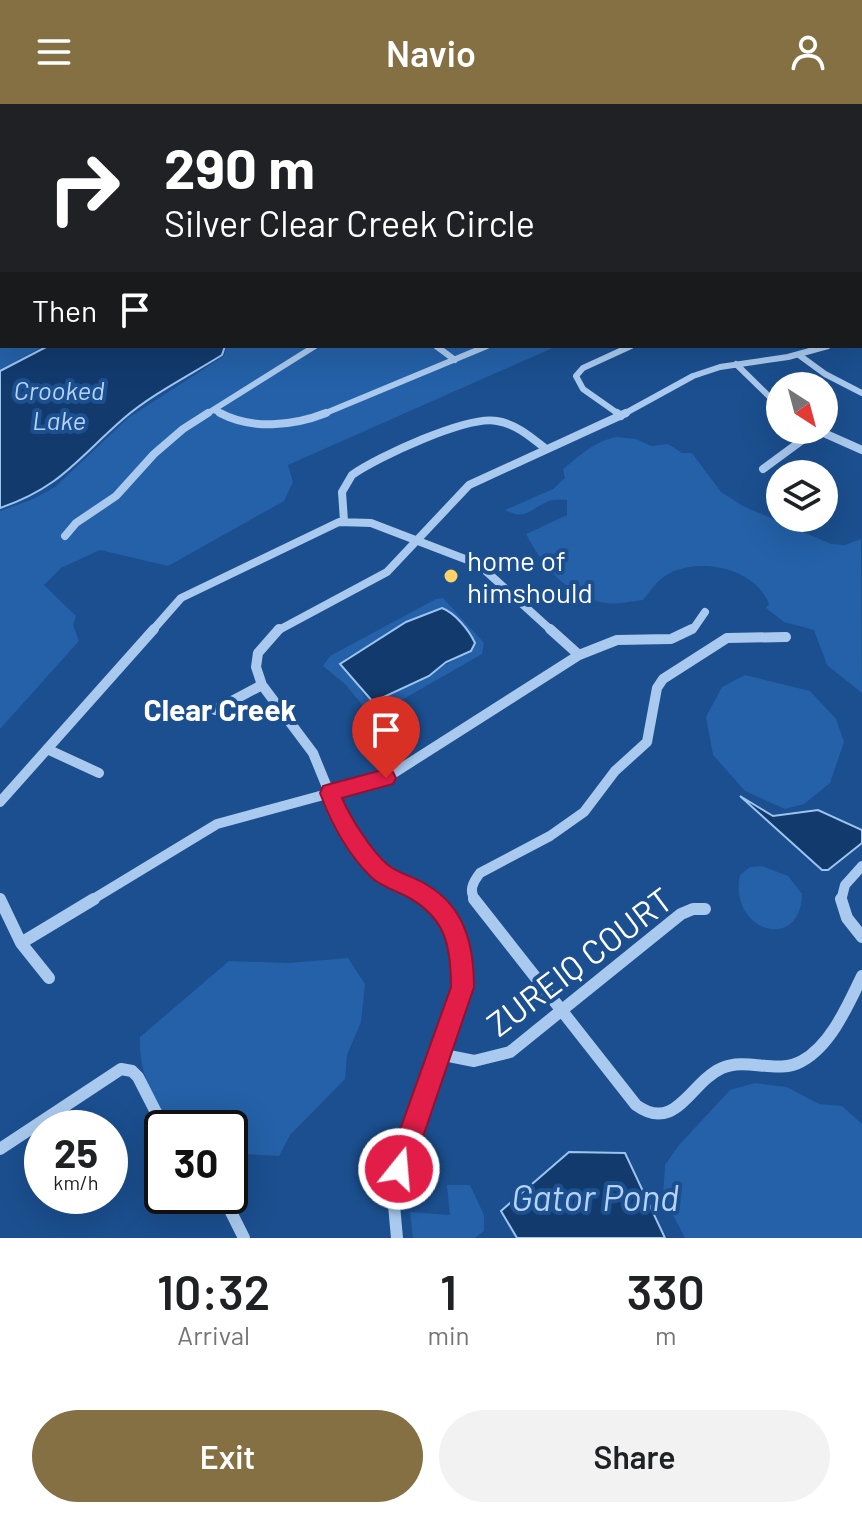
<!DOCTYPE html>
<style>
body{margin:0;font-family:Barlow,sans-serif;background:#f2f2f2;color:#202124;height:100vh;display:flex;flex-direction:column;font-size:30px;white-space:nowrap}
*{box-sizing:border-box;margin:0}
p{font-size:26px;color:#757577}
.icon{flex:none;width:44px;height:44px;fill:none;stroke:currentColor;stroke-width:2;stroke-linecap:round;stroke-linejoin:round}
.map{position:relative;height:1134px;overflow:hidden}
.sheet{display:flex;flex-direction:column;background:#fff;flex:1}
.sheet>*{flex:none}
.hud{position:absolute;left:0px;top:0px;width:862px;height:244px;box-shadow:0 8px 32px #0002;background:#202124;color:#fff;overflow:hidden}
.needle{width:52px;rotate:144deg}
.tools{position:absolute;left:766px;top:268px;display:grid;gap:16px}
.tools a{display:grid;place-items:center;width:72px;height:72px;border-radius:50%;background:#fff;box-shadow:0 8px 32px #0002;font-size:40px}
.speed{position:absolute;left:24px;top:1006px;display:flex;gap:16px;font-size:40px;font-weight:700;text-align:center}
.speed>*{display:grid;place-content:center;width:104px;height:104px;border-radius:50%;background:#fff;box-shadow:0 8px 32px #0002;line-height:1}
.speed small{font-size:20px;font-weight:400}
.speed .limit{border:4px solid #111;border-radius:12px;background:#fff;color:#111}
.pin{position:absolute;display:grid;place-items:center;width:68px;height:68px;color:#fff;margin:-82px -34px;border-radius:50% 50% 50% 0;rotate:-45deg;box-shadow:0 0 8px #0007}
.pin .icon{rotate:45deg}
.me{position:absolute;width:88px;margin:-44px;rotate:17deg;stroke-linejoin:round;filter:drop-shadow(0 0 6px #0008)}
.turn{display:flex;align-items:center;gap:28px;height:168px;padding:0 32px;font-size:36px}
.turn .icon{width:104px;height:104px;stroke-width:2.5}
.turn b{display:block;font-size:56px;line-height:68px}
.then{display:flex;align-items:center;height:76px;padding:0 32px;background:#0003;gap:16px;font-size:30px}
.eta{display:flex;justify-content:space-evenly;align-items:center;height:136px;text-align:center}
.eta b{font-size:48px;font-weight:600;line-height:56px}
.cta{display:flex;gap:16px;margin-top:auto;padding:16px 32px}
.cta a{flex:1;height:92px;border-radius:48px;background:#847042;color:#fff;font-size:32px;font-weight:600;line-height:92px;text-align:center}
.cta a+a{background:#f2f2f2;color:#202124}
header{display:flex;justify-content:space-between;align-items:center;height:104px;padding:0 32px;background:#847042;color:#fff;font-size:36px;font-weight:600}
.map>svg:first-child{display:block}
.green{fill:#2461a8;fill-rule:evenodd}
.water{fill:#123a6d;stroke:#9cc4f0;stroke-width:2}
.lines{fill:none;stroke-linecap:round;stroke-linejoin:round}
.minor-far4{stroke:#a9c9ee;stroke-width:5}
.minor-far3{stroke:#a9c9ee;stroke-width:6}
.minor-far2{stroke:#a9c9ee;stroke-width:8}
.minor-far1{stroke:#a9c9ee;stroke-width:10}
.minor{stroke:#a9c9ee;stroke-width:12}
.highway{fill:#fff;fill-rule:evenodd}
.wall{fill:#245895}
.building{fill:#2a66ad;stroke:#1d4779;stroke-width:2}
.route{fill:#e11d48;stroke:#92132f;stroke-width:2}
.poi-dot{fill:#ffd166;stroke:#1b4f8f;stroke-width:3}
.labels{text-anchor:middle;dominant-baseline:central;stroke-width:8;stroke-linejoin:round;paint-order:stroke}
.far-water-label{font-size:26px;font-style:italic;fill:#b5d3f5;stroke:#1b4f8f}
.poi-label{font-size:28px;fill:#fff;stroke:#1b4f8f;text-anchor:start}
.neighbourhood-label{font-size:30px;font-weight:bold;fill:#fff;stroke:#1b4f8f}
.near-street-label{font-size:34px;fill:#fff;stroke:#1b4f8f}
.near-water-label{font-size:36px;font-style:italic;fill:#b5d3f5;stroke:#1b4f8f}
</style>
<header><svg class="icon" aria-label="menu" viewBox="0 0 24 24"><path d="M4 6h16M4 12h16M4 18h16"/></svg>Navio<svg class="icon" aria-label="person" viewBox="0 0 24 24"><circle cx="12" cy="8" r="4"/><path d="M4 21q1-7 8-7t8 7"/></svg></header>
<div class="map">
<svg width="862" height="1134" viewBox="0 0 862 1134">
<rect width="100%" height="100%" fill="#1b4f8f"/>
<path class="green" d="M 0,23 L 2,242 L 44,242 L 0,265 Z
M 227,242 L 557,242 L 288,361 L 293,378 L 284,397 L 168,462 L 100,446 L 61,464 L 44,481 L 76,512 L 73,521 L 79,537 L 0,625 L 0,407 L 31,396 L 55,383 L 128,314 L 224,252 Z
M 617,333 L 636,335 L 651,342 L 668,340 L 682,349 L 692,349 L 721,388 L 743,402 L 831,440 L 845,441 L 861,435 L 862,589 L 827,561 L 814,526 L 784,518 L 766,504 L 769,500 C 756,465 702,453 670,469 C 658,475 651,486 643,496 C 632,497 617,501 605,499 C 568,493 542,461 526,430 L 567,411 L 567,396 C 561,396 552,395 547,398 C 530,405 526,417 505,406 L 553,385 L 565,374 L 563,365 C 581,351 594,337 617,333 Z
M 443,494 L 484,539 L 482,550 L 372,613 L 346,581 L 323,562 L 330,552 L 436,495 ZM 433,506 L 449,507 L 452,512 L 461,552 L 384,594 L 365,593 L 353,575 L 346,554 Z
M 745,571 L 810,587 L 836,615 L 844,638 L 830,679 L 804,700 L 785,705 L 745,687 L 713,651 L 706,613 L 722,583 Z
M 762,762 L 788,772 L 802,790 C 801,849 728,828 740,771 L 750,763 Z
M 348,854 L 365,880 L 361,918 L 347,951 L 345,975 L 290,1031 L 279,1052 L 230,1049 L 230,1024 L 171,1024 L 166,1019 C 152,991 138,965 140,933 L 229,857 L 289,859 Z
M 755,979 L 787,983 L 819,1000 L 842,1002 L 862,1020 L 862,1134 L 685,1134 L 663,1092 L 665,1061 L 679,1041 L 730,986 Z
M 447,1081 L 470,1081 L 484,1111 L 484,1127 L 475,1134 L 413,1134 L 410,1108 L 450,1111 Z"/>
<path class="water" d="M 48,242 L 225,242 L 222,251 C 190,271 152,290 123,315 C 77,355 61,383 0,404 L 0,267 Z
M 442,504 C 455,509 469,526 475,539 L 471,547 L 446,558 L 429,572 L 373,598 L 340,560 L 406,518 Z
M 740,692 L 773,712 L 818,706 L 862,726 L 862,739 L 828,766 L 822,766 Z
M 569,1048 L 625,1049 L 665,1134 L 517,1134 L 501,1107 Z"/>
<g class="lines">
<path class="minor-far4" d="M 672,0 L 681,2
M 71,2 L 80,0
M 505,2 L 508,0"/>
<path class="minor-far3" d="M 436,242 L 455,256
M 799,251 L 825,270 L 862,289
M 736,260 L 780,303
M 214,306 L 223,311
M 205,311 L 315,242
M 321,311 L 487,242
M 620,311 L 583,285 L 576,272 L 583,264 L 631,242
M 622,311 L 693,272 L 720,263 L 788,253 L 828,242"/>
<path class="minor-far2" d="M 220,309 C 252,326 293,322 326,309
M 617,309 L 621,312
M 817,326 L 862,346
M 763,365 L 816,326
M 344,417 L 342,388 L 352,371 C 377,353 468,311 497,317 C 516,320 531,333 546,345
M 65,432 L 76,419 L 116,392 L 154,350 L 183,325 L 208,309
M 152,527 L 181,494 L 339,418 L 371,419 L 478,460 L 552,527
M 277,527 L 387,468 L 469,381 L 626,309
M 688,527 L 694,524 L 705,508"/>
<path class="minor-far1" d="M 279,525 L 258,549 L 256,563 L 262,581 L 313,649 L 340,715 L 371,758 L 390,775 L 421,788 L 432,797
M 550,525 L 579,551
M 215,606 L 262,581
M 47,645 L 99,669
M 0,698 L 154,525
M 90,797 L 217,720 L 386,674 L 579,551 L 617,536 L 671,535 L 692,525
M 476,797 C 468,787 473,778 480,769 L 550,732 L 584,708 L 615,667 L 647,638 L 657,584 L 663,575 L 727,534 L 786,533
M 841,797 L 845,781 L 862,762"/>
<path class="minor" d="M 0,795 L 21,839 L 49,874
M 474,795 L 636,1001 C 676,1030 690,978 722,964 C 747,953 778,971 802,957 C 831,941 848,901 862,872
M 841,795 L 847,814 L 862,833
M 21,839 L 94,795
M 439,950 L 474,957 L 510,948 L 681,810 L 693,805 L 705,805
M 0,1045 L 121,965 L 132,967 L 138,973 L 164,1024
M 223,1092 L 244,1134
M 397,1134 L 394,1101 L 399,1065 L 462,883 L 460,842 L 441,804 L 430,795"/>
<path class="highway" d="M 860,13 L 862,13 L 862,18 L 860,18 Z"/>
</g>
<path class="wall" d="M 323,0 L 456,0 L 456,2 L 323,2 Z"/>
<path class="building" d="M 334,0 L 454,0 L 450,2 L 342,2 Z
M 533,0 L 578,0 L 587,2 L 530,2 Z"/>
<path class="route" d="M 386,665 L 393,668 L 396,674 L 393,680 L 342,694 C 350,713 372,748 388,761 C 399,770 415,773 427,781 C 465,803 474,842 474,883 L 412,1065 L 408,1074 L 399,1078 L 390,1074 L 386,1065 L 451,883 C 451,840 445,812 404,791 C 393,786 379,781 371,773 C 348,750 331,719 320,689 L 323,682 L 330,680 Z"/>
<circle class="poi-dot" cx="451" cy="472" r="8"/>
<g class="labels">
<g class="far-water-label">
<text x="59" y="285">Crooked<tspan x="59" dy="30">Lake</tspan></text>
</g>
<g class="poi-label">
<text x="467" y="456">home of<tspan x="467" dy="32">himshould</tspan></text>
</g>
<g class="neighbourhood-label">
<text x="220" y="605">Clear Creek</text>
</g>
<g class="near-street-label">
<text transform="translate(579 857) rotate(-37)">ZUREIQ COURT</text>
</g>
<g class="near-water-label">
<text x="595" y="1092">Gator Pond</text>
</g>
</g>
</svg>
<div class="tools">
<a><svg class="needle" viewBox="-14 -14 28 28"><path d="M0-13l5 13h-10z" fill="#e53935"/><path d="M0 13l5-13h-10z" fill="#757577"/></svg></a>
<a><svg class="icon" aria-label="layers" viewBox="0 0 24 24"><path d="M12 4l9 5-9 5-9-5zM3 14l9 5 9-5"/></svg></a>
</div>
<div class="speed"><div>25<small>km/h</small></div><div class="limit">30</div></div>
<div class="pin" style="left:386px;top:674px;background:#d93025"><svg class="icon" aria-label="arrive" viewBox="0 0 24 24"><path d="M6 21V4h12l-3 4 3 4H6"/></svg></div>
<svg class="me" style="left:399px;top:1065px" viewBox="-20 -20 40 40"><circle r="17" fill="#e11d48" stroke="#fff" stroke-width="3"/><path d="M0-11L8 9 0 5-8 9z" fill="#fff"/></svg>
<div class="hud">
<div class="turn"><svg class="icon" aria-label="right" viewBox="0 0 24 24"><path d="M7 20v-9h11M14 6l5 5-5 5"/></svg><div><b>290 m</b>Silver Clear Creek Circle</div></div>
<div class="then">Then<svg class="icon" aria-label="arrive" viewBox="0 0 24 24"><path d="M6 21V4h12l-3 4 3 4H6"/></svg></div>
</div>
</div>
<section class="sheet">
<div class="eta">
<div><b>10:32</b><p>Arrival</p></div>
<div><b>1</b><p>min</p></div>
<div><b>330</b><p>m</p></div>
</div>
<div class="cta"><a>Exit</a><a>Share</a></div>
</section>
